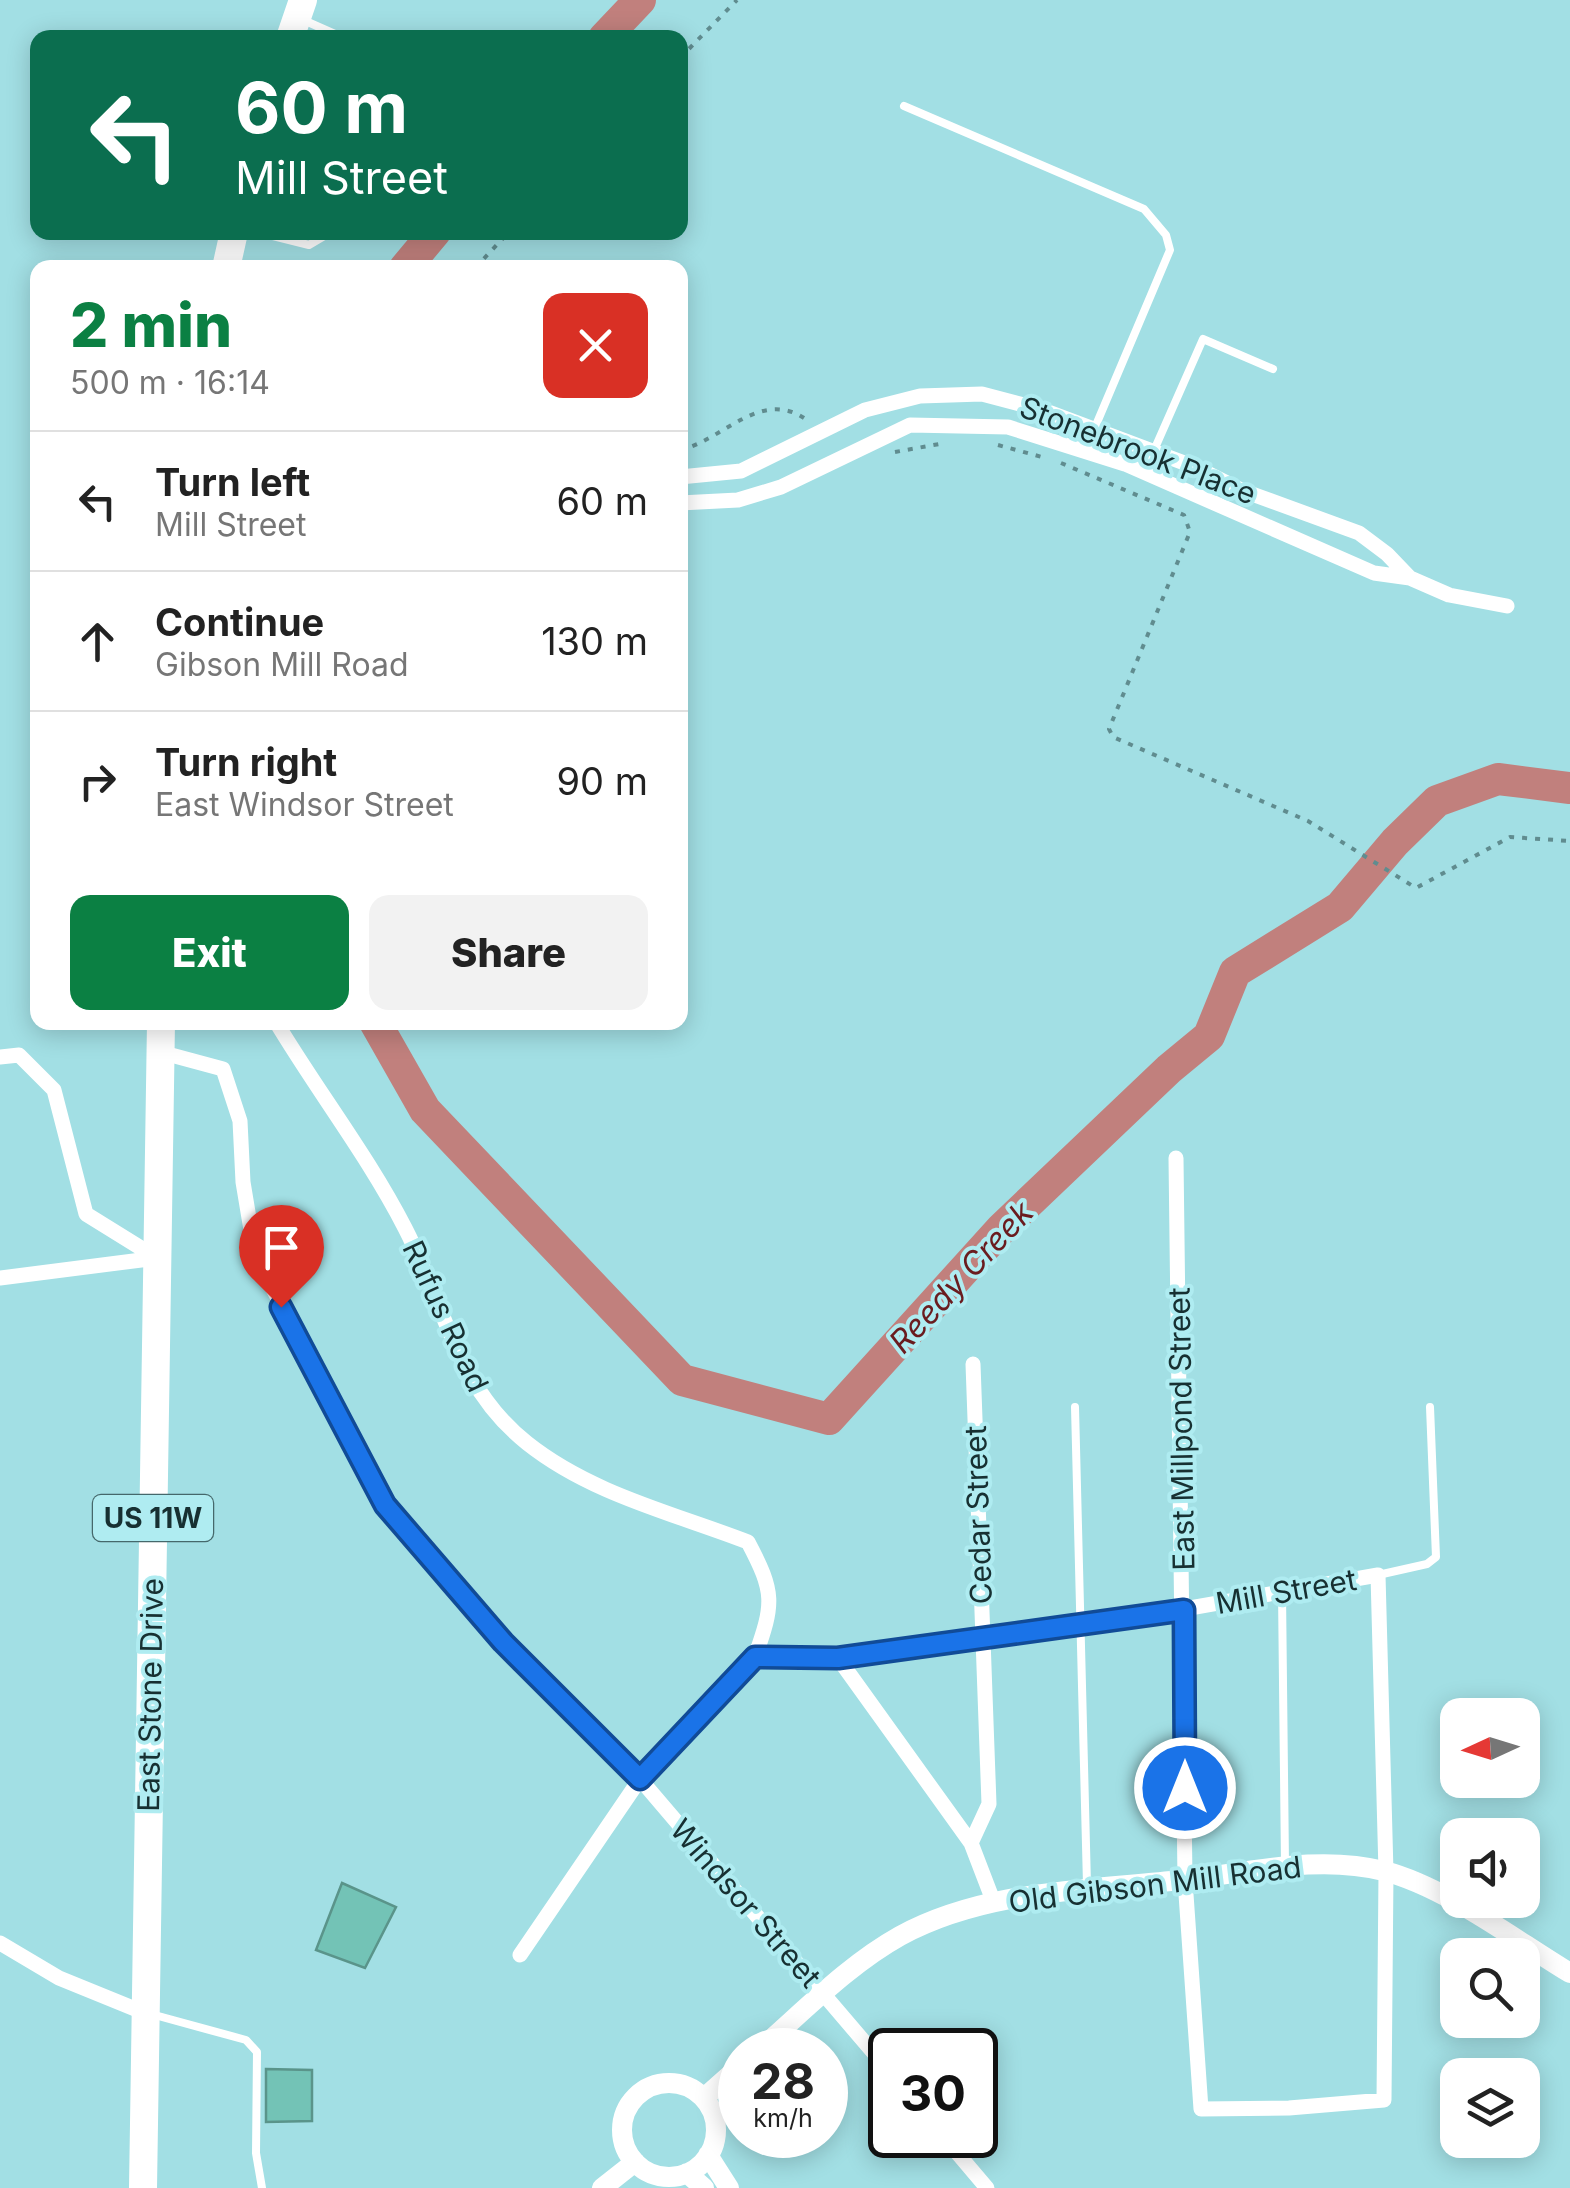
<!DOCTYPE html>
<meta charset="utf-8">
<style>
body{margin:0;font-family:Inter,sans-serif;background:#f2f2f2;color:#222;height:100vh;display:flex;flex-direction:column;font-size:38px;white-space:nowrap}
*{box-sizing:border-box;margin:0}
p{font-size:32px;color:#767676}
.icon{flex:none;width:55px;height:55px;fill:none;stroke:currentColor;stroke-width:2;stroke-linecap:round;stroke-linejoin:round}
.map{position:relative;flex:1;overflow:hidden}
.details{position:absolute;left:30px;top:260px;width:658px;height:770px;display:flex;flex-direction:column;background:#fff;border-radius:20px;box-shadow:0 5px 25px #0003}
.details>*{flex:none}
.guide{position:absolute;left:30px;top:30px;width:658px;height:210px;border-radius:20px;box-shadow:0 5px 25px #0003;background:#0b6e4f;color:#fff;overflow:hidden}
.needle{width:65px;rotate:266deg}
.controls{position:absolute;left:1440px;top:1698px;display:grid;gap:20px}
.controls a{display:grid;place-items:center;width:100px;height:100px;border-radius:20px;background:#fff;box-shadow:0 5px 25px #0003;font-size:50px}
.speed{position:absolute;left:718px;top:2028px;display:flex;gap:20px;font-size:50px;font-weight:700;text-align:center}
.speed>*{display:grid;place-content:center;width:130px;height:130px;border-radius:50%;background:#fff;box-shadow:0 5px 25px #0003;line-height:1}
.speed small{font-size:25px;font-weight:400}
.speed .limit{border:5px solid #111;border-radius:15px;background:#fff;color:#111}
.pin{position:absolute;display:grid;place-items:center;width:85px;height:85px;color:#fff;margin:-102px -42px;border-radius:50% 50% 50% 0;rotate:-45deg;box-shadow:0 0 10px #0007}
.pin .icon{rotate:45deg}
.me{position:absolute;width:110px;margin:-55px;rotate:0deg;stroke-linejoin:round;filter:drop-shadow(0 0 8px #0008)}
.turn{display:flex;align-items:center;gap:35px;height:210px;padding:0 40px;font-size:45px}
.turn .icon{width:130px;height:130px;stroke-width:2.5}
.turn b{display:block;font-size:70px;line-height:85px}
.round{display:grid;place-items:center;flex:none;width:105px;height:105px;border-radius:20px;background:#f2f2f2}
.head{display:flex;align-items:center;justify-content:space-between;height:170px;padding:0 40px}
h1{font-size:60px;font-weight:800;line-height:75px;color:#0b8043}
.button{display:flex;gap:20px;margin-top:auto;padding:20px 40px}
.button a{flex:1;height:115px;border-radius:20px;background:#0b8043;color:#fff;font-size:40px;font-weight:800;line-height:115px;text-align:center}
.button a+a{background:#f2f2f2;color:#222}
ul{padding:0;list-style:none}
li{display:flex;align-items:center;gap:30px;height:140px;padding:0 40px;border-top:2px solid #e0e0e0}
li div{flex:1}
li b{display:block;font-size:38px}
li em{font-style:normal}
.map>svg:first-child{display:block}
.lines{fill:none;stroke-linecap:round;stroke-linejoin:round}
.river{stroke:#c1807d;stroke-width:32}
.building{fill:#73c3b6;stroke:#5a948a;stroke-width:2.5}
.path{stroke:#608c8f;stroke-width:4;stroke-dasharray:5 8;stroke-linecap:butt}
.lane{stroke:#fff;stroke-width:8}
.street{stroke:#fff;stroke-width:15}
.secondary{stroke:#fff;stroke-width:20}
.highway{stroke:#fff;stroke-width:28}
.route-casing{stroke:#114b97;stroke-width:25}
.route{stroke:#1a73e8;stroke-width:18}
.labels{text-anchor:middle;dominant-baseline:central;stroke-width:8;stroke-linejoin:round;paint-order:stroke}
.shield{fill:#afecf1;stroke:#45686b;stroke-width:2.5}
.shield-label{font-size:28px;font-weight:bold;fill:#173032}
.street-label{font-size:30px;fill:#173032;stroke:#afecf1}
.water-label{font-size:32px;font-style:italic;fill:#6a1c1f;stroke:#afecf1}
</style>
<div class="map">
<svg width="1570" height="2188" viewBox="0 0 1570 2188">
<rect width="100%" height="100%" fill="#a2dfe4"/>
<g class="lines">
<path class="river" d="M 604,38 L 640,0
M 405,268 L 435,232
M 375,1022 L 425,1110 L 682,1380 L 829,1419 L 1002,1228 L 1169,1069 L 1209,1036 L 1235,972 L 1340,907 L 1395,842 L 1437,801 L 1498,779 L 1570,788"/>
</g>
<path class="building" d="M 342,1883 L 396,1907 L 365,1968 L 316,1950 Z
M 266,2069 L 312,2070 L 312,2121 L 266,2122 Z"/>
<g class="lines">
<path class="path" d="M 680,58 L 737,0
M 475,268 L 509,232
M 998,445 L 1042,457
M 680,450 C 724,440 761,387 807,420
M 895,452 L 945,443
M 1061,463 L 1184,515 L 1190,532 L 1109,729 L 1113,737 L 1308,821 L 1416,888 L 1510,837 L 1570,841"/>
<path class="lane" d="M 301,19 L 344,38
M 904,106 L 1144,209 L 1166,235 L 1170,250 L 1085,451
M 257,232 L 309,245 L 331,232
M 1144,473 L 1203,339 L 1273,369
M 1075,1407 L 1087,1885
M 1378,1575 L 1427,1564 L 1436,1557 L 1430,1407
M 1282,1592 L 1285,1865
M 151,2014 L 246,2040 L 257,2052 L 256,2153 L 262,2188"/>
<path class="street" d="M 680,477 L 741,471 L 865,410 L 920,396 L 982,394 L 1043,410 L 1195,467 L 1241,490 L 1359,533 L 1387,554 L 1410,578 L 1449,595 L 1507,606
M 680,503 L 738,500 L 781,487 L 910,425 L 1008,427 L 1125,464 L 1374,573 L 1410,578
M 276,1022 C 318,1092 368,1156 405,1228 C 445,1305 455,1386 527,1443 C 591,1494 673,1513 748,1542 C 775,1593 774,1603 755,1657
M 160,1052 L 223,1069 L 240,1121 L 243,1182 L 255,1254 L 385,1505 L 503,1642 L 640,1779 L 890,2072
M 0,1057 L 19,1055 L 54,1090 L 86,1214 L 157,1258
M 0,1278 L 157,1258
M 838,1658 L 1184,1609 L 1378,1575 L 1386,1872 L 1384,2100 L 1289,2108 L 1201,2109 L 1185,1880 L 1176,1158
M 971,1843 L 989,1804 L 973,1364
M 0,1943 L 59,1978 L 145,2013
M 520,1955 L 640,1779 L 755,1657 L 838,1658 L 971,1843 L 994,1903
M 942,2135 L 987,2188"/>
<path class="secondary" d="M 759,2050 C 804,2011 848,1965 900,1936 C 984,1890 1088,1890 1181,1880 C 1248,1873 1317,1854 1384,1871 C 1446,1887 1515,1940 1570,1973
M622 2130a47 47 0 1 1 94 0a47 47 0 1 1-94 0Z
M 704,2098 L 740,2066
M 708,2155 L 729,2188
M 687,2173 L 704,2188
M 602,2188 L 635,2162"/>
<path class="highway" d="M 290,38 L 303,0
M 226,268 L 234,232
M 143,2188 L 161,1022"/>
</g>
<g class="lines">
<g class="route-casing">
<path id="route" d="M 281,1307 L 385,1505 L 503,1642 L 640,1779 L 755,1657 L 838,1658 L 1184,1610 L 1185,1788"/>
</g>
<use href="#route" class="route"/>
</g>
<g class="labels">
<rect class="shield" x="93" y="1495" width="120" height="46" rx="8"/>
<g class="shield-label">
<text x="153" y="1518">US 11W</text>
</g>
<g class="street-label">
<text transform="translate(1138 450) rotate(21)">Stonebrook Place</text>
<text transform="translate(446 1316) rotate(65)">Rufus Road</text>
<text transform="translate(1181 1429) rotate(-91)">East Millpond Street</text>
<text transform="translate(978 1515) rotate(-92)">Cedar Street</text>
<text transform="translate(1286 1591) rotate(-10)">Mill Street</text>
<text transform="translate(150 1695) rotate(-89)">East Stone Drive</text>
<text transform="translate(1155 1884) rotate(-7)">Old Gibson Mill Road</text>
<text transform="translate(746 1903) rotate(49)">Windsor Street</text>
</g>
<g class="water-label">
<text transform="translate(961 1277) rotate(-47)">Reedy Creek</text>
</g>
</g>
</svg>
<div class="controls">
<a><svg class="needle" viewBox="-14 -14 28 28"><path d="M0-13l5 13h-10z" fill="#e53935"/><path d="M0 13l5-13h-10z" fill="#767676"/></svg></a>
<a><svg class="icon" aria-label="sound" viewBox="0 0 24 24"><path d="M4 9h4l5-4v14l-5-4H4zM17 9q2 3 0 6"/></svg></a>
<a><svg class="icon" aria-label="search" viewBox="0 0 24 24"><circle cx="10" cy="10" r="6"/><path d="M15 15l6 6"/></svg></a>
<a><svg class="icon" aria-label="layers" viewBox="0 0 24 24"><path d="M12 4l9 5-9 5-9-5zM3 14l9 5 9-5"/></svg></a>
</div>
<div class="speed"><div>28<small>km/h</small></div><div class="limit">30</div></div>
<div class="pin" style="left:281px;top:1307px;background:#d93025"><svg class="icon" aria-label="arrive" viewBox="0 0 24 24"><path d="M6 21V4h12l-3 4 3 4H6"/></svg></div>
<svg class="me" style="left:1185px;top:1788px" viewBox="-20 -20 40 40"><circle r="17" fill="#1a73e8" stroke="#fff" stroke-width="3"/><path d="M0-11L8 9 0 5-8 9z" fill="#fff"/></svg>
<div class="guide">
<div class="turn"><svg class="icon" aria-label="left" viewBox="0 0 24 24"><path d="M17 20v-9H6M10 6l-5 5 5 5"/></svg><div><b>60 m</b>Mill Street</div></div>
</div>
<section class="details">
<div class="head"><div><h1>2 min</h1><p>500 m · 16:14</p></div><a class="round" style="background:#d93025;color:#fff"><svg class="icon" aria-label="close" viewBox="0 0 24 24"><path d="M6 6l12 12M18 6L6 18"/></svg></a></div>
<ul>
<li><svg class="icon" aria-label="left" viewBox="0 0 24 24"><path d="M17 20v-9H6M10 6l-5 5 5 5"/></svg><div><b>Turn left</b><p>Mill Street</p></div><em>60 m</em></li>
<li><svg class="icon" aria-label="ahead" viewBox="0 0 24 24"><path d="M12 20V5M6 11l6-6 6 6"/></svg><div><b>Continue</b><p>Gibson Mill Road</p></div><em>130 m</em></li>
<li><svg class="icon" aria-label="right" viewBox="0 0 24 24"><path d="M7 20v-9h11M14 6l5 5-5 5"/></svg><div><b>Turn right</b><p>East Windsor Street</p></div><em>90 m</em></li>
</ul>
<div class="button"><a>Exit</a><a>Share</a></div>
</section>
</div>
